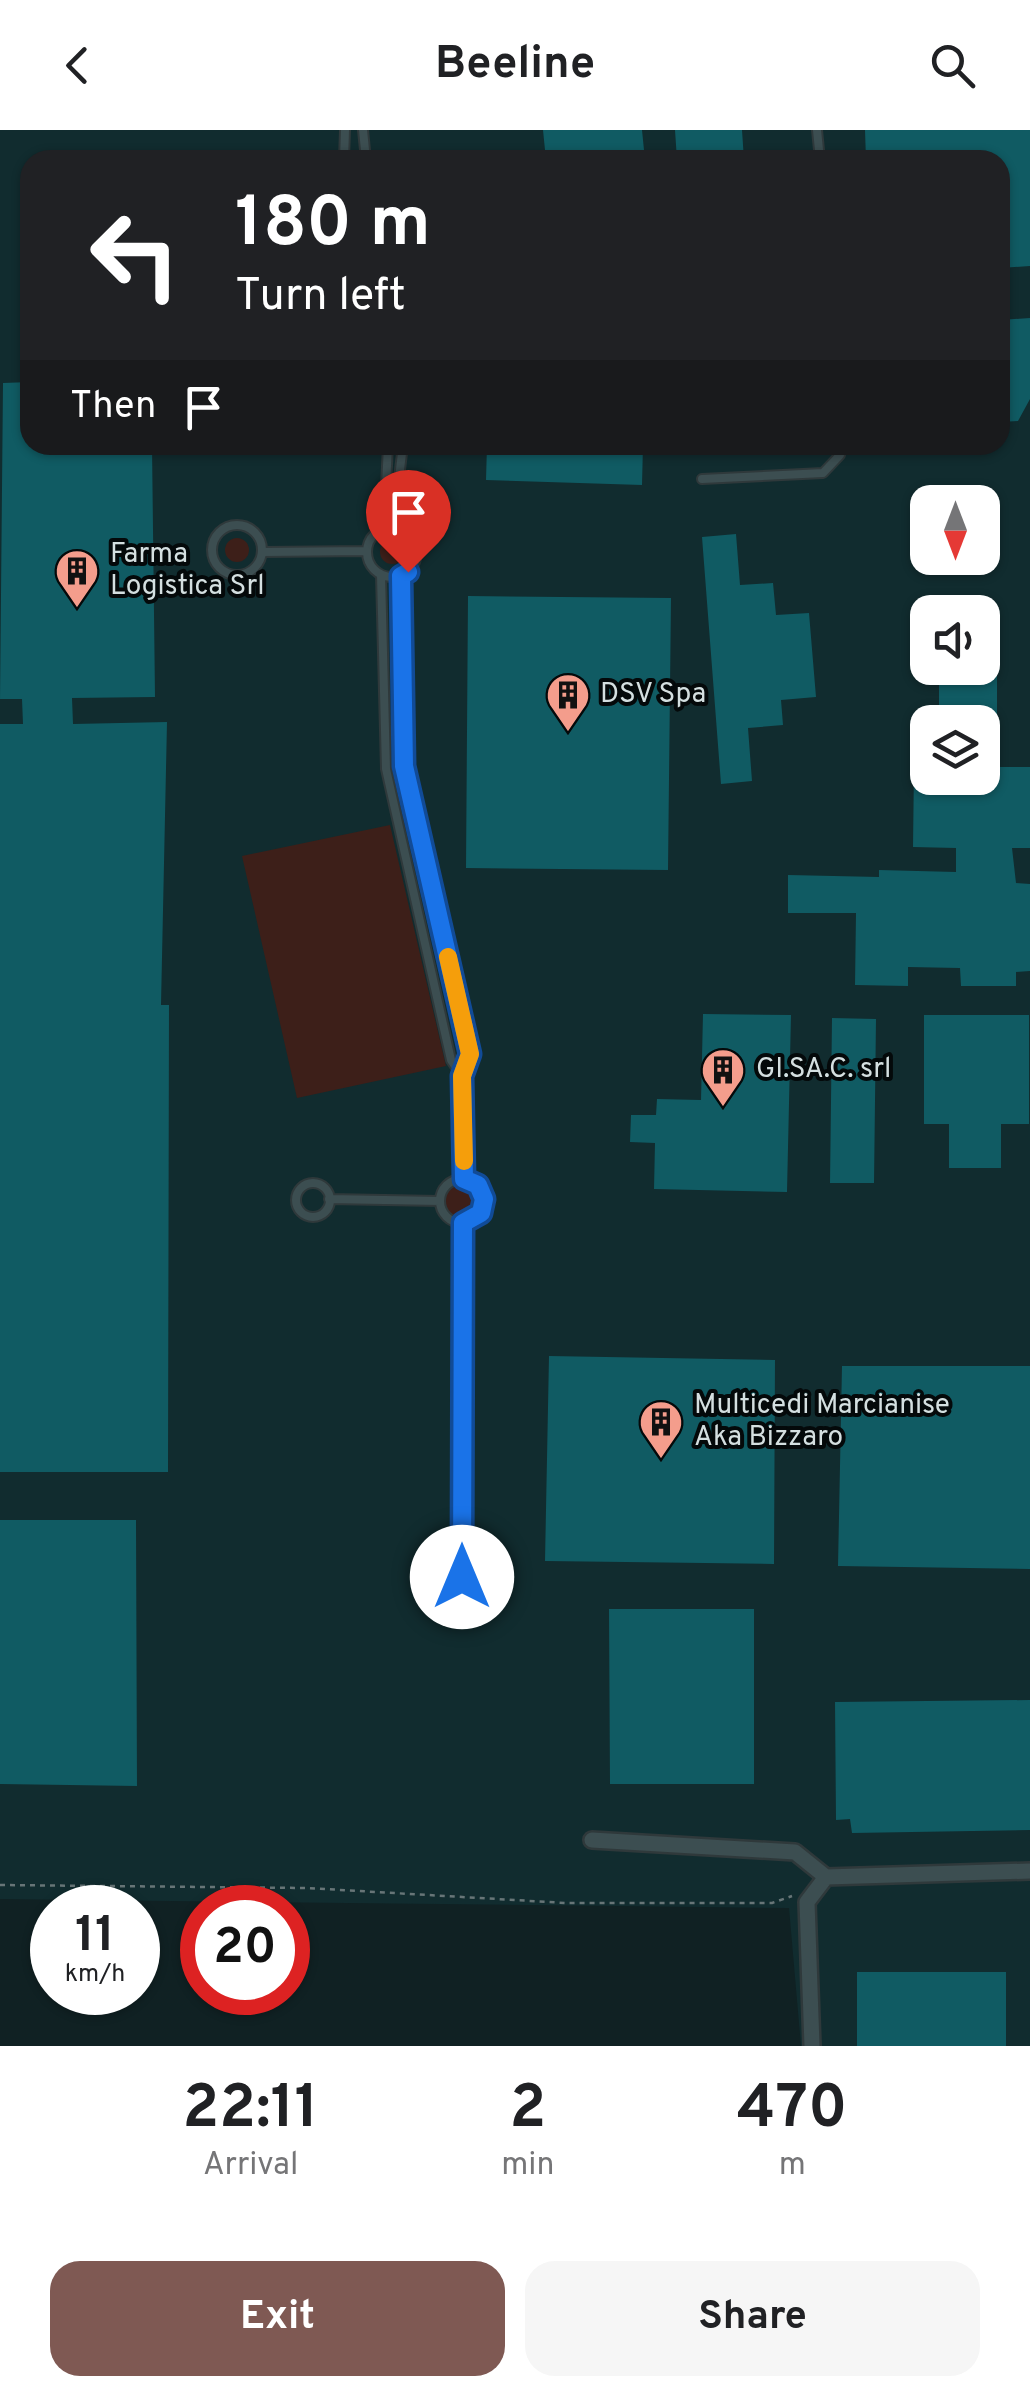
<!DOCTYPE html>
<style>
body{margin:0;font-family:Overpass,sans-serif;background:#f6f6f6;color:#202124;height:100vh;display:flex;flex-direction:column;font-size:38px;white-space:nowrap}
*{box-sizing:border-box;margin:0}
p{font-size:32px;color:#757577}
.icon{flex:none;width:55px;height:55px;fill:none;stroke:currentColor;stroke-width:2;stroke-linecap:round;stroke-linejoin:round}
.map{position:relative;height:1916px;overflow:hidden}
.sheet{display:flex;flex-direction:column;background:#fff;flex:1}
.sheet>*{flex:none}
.top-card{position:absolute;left:20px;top:20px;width:990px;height:305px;border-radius:30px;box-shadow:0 2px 8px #0004;background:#202124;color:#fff;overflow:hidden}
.needle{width:65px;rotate:180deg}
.tools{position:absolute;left:910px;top:355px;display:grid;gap:20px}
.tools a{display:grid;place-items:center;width:90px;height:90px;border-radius:20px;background:#fff;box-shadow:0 2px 8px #0004;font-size:50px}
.speed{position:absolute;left:30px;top:1755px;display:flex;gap:20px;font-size:50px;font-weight:700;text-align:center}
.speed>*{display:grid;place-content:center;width:130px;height:130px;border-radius:50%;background:#fff;box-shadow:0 2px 8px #0004;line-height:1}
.speed small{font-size:25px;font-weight:400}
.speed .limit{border:15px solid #d22;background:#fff;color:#111}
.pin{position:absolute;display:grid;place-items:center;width:85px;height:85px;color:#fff;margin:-102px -42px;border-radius:50% 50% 50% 0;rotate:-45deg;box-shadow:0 0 10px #0007}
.pin .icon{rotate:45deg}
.me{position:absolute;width:110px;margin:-55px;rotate:0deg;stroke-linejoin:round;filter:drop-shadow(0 0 8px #0008)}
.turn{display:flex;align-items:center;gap:35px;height:210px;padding:0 50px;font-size:45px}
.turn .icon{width:130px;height:130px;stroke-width:2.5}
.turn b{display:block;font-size:70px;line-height:85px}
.then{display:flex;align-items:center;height:95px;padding:0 50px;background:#0003;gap:20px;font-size:38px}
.eta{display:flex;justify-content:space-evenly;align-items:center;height:170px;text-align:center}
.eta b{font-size:60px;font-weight:700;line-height:70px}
.button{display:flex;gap:20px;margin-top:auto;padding:20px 50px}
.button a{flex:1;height:115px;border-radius:30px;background:#7f5953;color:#fff;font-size:40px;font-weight:700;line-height:115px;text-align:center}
.button a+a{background:#f6f6f6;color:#202124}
header{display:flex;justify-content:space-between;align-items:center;height:130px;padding:0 50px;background:#fff;font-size:45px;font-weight:700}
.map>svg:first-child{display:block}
.built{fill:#112c2f;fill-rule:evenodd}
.green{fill:#3d1f19}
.building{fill:#105b63}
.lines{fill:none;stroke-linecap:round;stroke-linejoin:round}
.lane-casing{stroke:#2f393b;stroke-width:12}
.street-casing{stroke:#2f393b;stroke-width:20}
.path{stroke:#677577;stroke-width:2.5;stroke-dasharray:5 5;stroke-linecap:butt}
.lane{stroke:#3c4e51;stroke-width:8}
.street{stroke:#3c4e51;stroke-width:15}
.route-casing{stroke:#114b97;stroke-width:25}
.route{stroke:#1a73e8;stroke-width:18}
.slow{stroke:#f59e0b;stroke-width:18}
.labels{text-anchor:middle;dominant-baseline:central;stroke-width:8;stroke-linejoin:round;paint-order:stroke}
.poi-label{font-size:28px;fill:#d4dfe0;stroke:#04090a;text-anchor:start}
</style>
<header><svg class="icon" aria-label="back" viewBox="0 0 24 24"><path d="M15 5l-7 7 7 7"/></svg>Beeline<svg class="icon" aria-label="search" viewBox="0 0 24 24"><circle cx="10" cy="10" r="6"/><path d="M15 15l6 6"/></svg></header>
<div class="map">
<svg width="1030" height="1916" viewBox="0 0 1030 1916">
<rect width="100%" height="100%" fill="#102123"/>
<path class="built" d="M 0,0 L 1030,0 L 1030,1916 L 801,1916 L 789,1778 L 0,1769 ZM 30,30 L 1000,30 L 1000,315 L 30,315 ZM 928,372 L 982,372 L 982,428 L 928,428 ZM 928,482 L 982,482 L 982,538 L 928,538 ZM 928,592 L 982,592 L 982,648 L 928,648 Z"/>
<path class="green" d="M225 420a12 12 0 1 1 24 0a12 12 0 1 1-24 0Z
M380 422a12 12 0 1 1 24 0a12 12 0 1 1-24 0Z
M 390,695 L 446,936 L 297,968 L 242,726 Z
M445 1072a17 17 0 1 1 34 0a17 17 0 1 1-34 0Z"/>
<path class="building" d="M 543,0 L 642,0 L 645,30 L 546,30 Z
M 675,0 L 742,0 L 744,30 L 677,30 Z
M 865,0 L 1030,0 L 1030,136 L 1000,138 L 1000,30 L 866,30 Z
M 1030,188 L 1030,269 L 1018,291 L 1000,292 L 1000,190 Z
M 30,252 L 30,315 L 152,315 L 155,567 L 72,568 L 73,594 L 167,592 L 161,875 L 169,875 L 168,1342 L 0,1342 L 0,594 L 23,594 L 22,569 L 0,569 L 3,253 Z
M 487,315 L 643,315 L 642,355 L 486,350 Z
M 736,404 L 740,455 L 773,453 L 776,485 L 809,483 L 816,567 L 781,570 L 783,595 L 748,598 L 752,651 L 721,654 L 702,407 Z
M 468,466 L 671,468 L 668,740 L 466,738 Z
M 949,538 L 997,541 L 997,585 L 961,588 L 961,578 L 939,575 L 939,542 Z
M 914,636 L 928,636 L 928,648 L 982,648 L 982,637 L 1030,637 L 1030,718 L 1012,718 L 1016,753 L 1030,754 L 1030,841 L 1016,842 L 1016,856 L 961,856 L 960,838 L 908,837 L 908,856 L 855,855 L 856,783 L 788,783 L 788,745 L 879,747 L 879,740 L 956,742 L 956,718 L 913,717 Z
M 703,884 L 791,885 L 787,1062 L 654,1059 L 655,1013 L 630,1012 L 631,985 L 656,985 L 657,969 L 701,970 Z
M 924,885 L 1029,885 L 1029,994 L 1001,994 L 1001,1038 L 949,1038 L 949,994 L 924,994 Z
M 832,888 L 876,889 L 874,1053 L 830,1053 Z
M 549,1226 L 775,1230 L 774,1434 L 545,1431 Z
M 842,1236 L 1030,1236 L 1030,1439 L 838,1436 Z
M 0,1390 L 136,1390 L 137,1656 L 0,1654 Z
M 609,1479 L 754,1479 L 754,1654 L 610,1654 Z
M 1030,1570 L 1030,1700 L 852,1703 L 850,1689 L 836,1690 L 835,1572 Z
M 857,1842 L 1006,1842 L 1006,1916 L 857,1916 Z"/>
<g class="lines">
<g class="lane-casing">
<path id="lane" d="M 363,0 L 366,30
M 817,0 L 820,30
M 344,30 L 345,0
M 403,315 L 398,356 L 403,399
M 702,349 L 823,343 L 840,325 L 839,315
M212 420a25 25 0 1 1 50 0a25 25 0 1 1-50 0Z
M367 422a25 25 0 1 1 50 0a25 25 0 1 1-50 0Z
M 384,398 L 388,315
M 262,422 L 367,421
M 381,445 L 386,639 L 451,930 L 461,945
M 401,446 L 404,636 L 470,924 L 462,946 L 464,1049
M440 1071a22 22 0 1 1 44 0a22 22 0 1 1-44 0Z
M296 1070a17 17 0 1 1 34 0a17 17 0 1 1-34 0Z
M 329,1069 L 440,1071
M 462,1447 L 463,1093"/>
</g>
<g class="street-casing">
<path id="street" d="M 592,1710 L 795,1722 L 826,1747 L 1030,1741
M 812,1916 L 807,1772 L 826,1747"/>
</g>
<path class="path" d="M 0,1755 L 307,1758 L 566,1773 L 772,1773 L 792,1766"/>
<use href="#lane" class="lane"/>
<use href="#street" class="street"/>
</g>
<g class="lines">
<g class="route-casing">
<path id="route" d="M 408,442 L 401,446 L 404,636 L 470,924 L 462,946 L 464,1049 L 478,1055 L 484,1069 L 481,1083 L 463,1093 L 462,1447"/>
</g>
<use href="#route" class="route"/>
<path class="slow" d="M 448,827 L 470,924 L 462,946 L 464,1031"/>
</g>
<defs>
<g id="building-pin" transform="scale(2.25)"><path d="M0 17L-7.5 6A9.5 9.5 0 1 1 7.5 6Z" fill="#f49d8c" stroke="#04090a"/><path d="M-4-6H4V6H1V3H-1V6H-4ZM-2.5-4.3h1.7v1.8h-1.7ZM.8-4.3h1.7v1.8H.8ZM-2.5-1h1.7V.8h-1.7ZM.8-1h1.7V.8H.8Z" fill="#111"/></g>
</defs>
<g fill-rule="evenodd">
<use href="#building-pin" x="77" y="441"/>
<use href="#building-pin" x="568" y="565"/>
<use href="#building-pin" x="723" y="940"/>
<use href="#building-pin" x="661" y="1292"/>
</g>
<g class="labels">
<g class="poi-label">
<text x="110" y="425">Farma<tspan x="110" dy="32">Logistica Srl</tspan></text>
<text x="600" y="565">DSV Spa</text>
<text x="756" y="940">GI.SA.C. srl</text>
<text x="694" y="1276">Multicedi Marcianise<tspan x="694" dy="32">Aka Bizzaro</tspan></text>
</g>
</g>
</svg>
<div class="tools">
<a><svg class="needle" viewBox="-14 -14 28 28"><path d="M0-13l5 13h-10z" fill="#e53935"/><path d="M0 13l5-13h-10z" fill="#757577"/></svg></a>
<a><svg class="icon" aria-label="sound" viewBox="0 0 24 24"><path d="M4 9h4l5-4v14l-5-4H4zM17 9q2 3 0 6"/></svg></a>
<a><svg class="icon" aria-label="layers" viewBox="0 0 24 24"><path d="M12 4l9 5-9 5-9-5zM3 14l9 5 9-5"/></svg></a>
</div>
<div class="speed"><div>11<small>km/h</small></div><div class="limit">20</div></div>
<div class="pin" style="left:408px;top:442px;background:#d93025"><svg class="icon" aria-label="arrive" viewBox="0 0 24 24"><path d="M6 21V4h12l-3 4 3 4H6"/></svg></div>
<svg class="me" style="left:462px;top:1447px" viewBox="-20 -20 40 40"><circle r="19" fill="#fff"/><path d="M0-13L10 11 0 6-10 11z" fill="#1a73e8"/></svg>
<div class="top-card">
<div class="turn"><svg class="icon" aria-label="left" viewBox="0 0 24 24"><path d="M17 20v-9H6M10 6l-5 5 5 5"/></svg><div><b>180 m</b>Turn left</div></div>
<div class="then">Then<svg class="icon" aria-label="arrive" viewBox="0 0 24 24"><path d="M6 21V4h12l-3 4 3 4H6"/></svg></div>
</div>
</div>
<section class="sheet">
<div class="eta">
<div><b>22:11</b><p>Arrival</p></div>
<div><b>2</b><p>min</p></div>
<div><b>470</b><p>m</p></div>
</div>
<div class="button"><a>Exit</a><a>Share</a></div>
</section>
